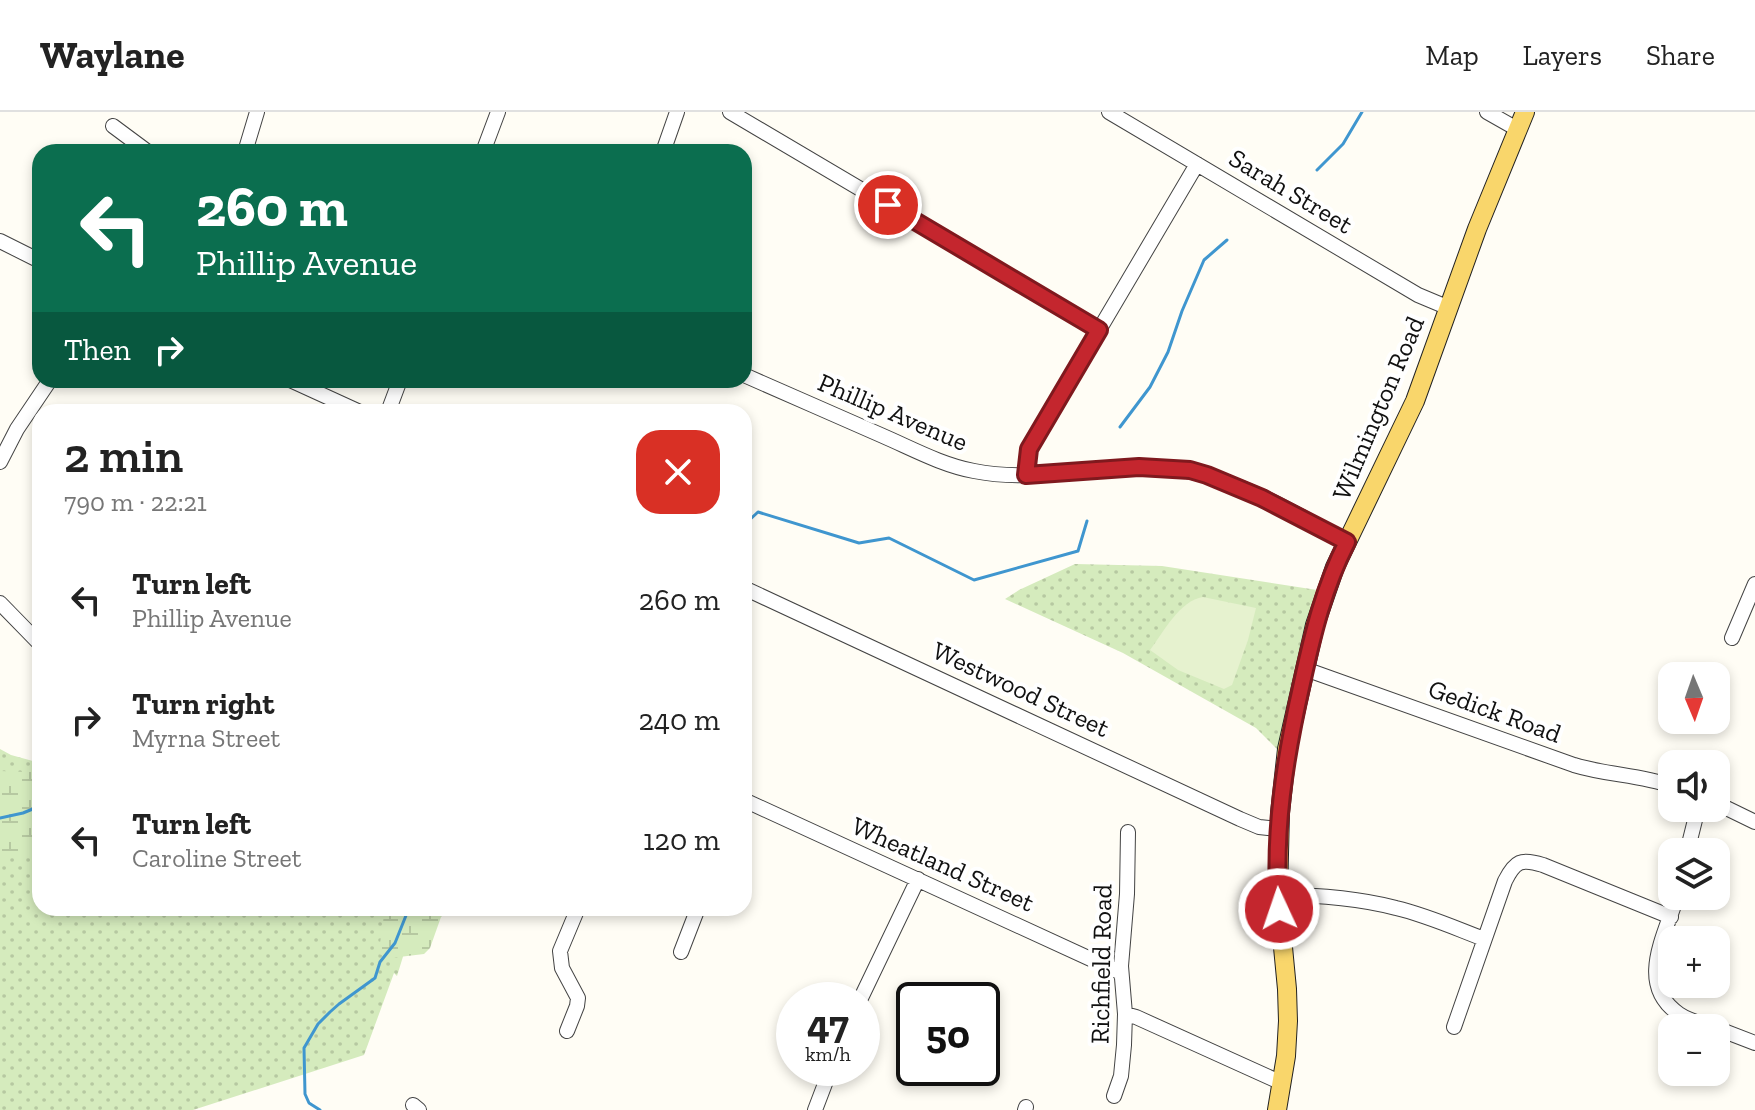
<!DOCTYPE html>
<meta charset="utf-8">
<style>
body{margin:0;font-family:"Zilla Slab",serif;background:#f6f6f6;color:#222;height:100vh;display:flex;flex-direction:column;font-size:30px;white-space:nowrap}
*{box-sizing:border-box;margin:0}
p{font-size:26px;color:#767676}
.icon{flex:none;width:44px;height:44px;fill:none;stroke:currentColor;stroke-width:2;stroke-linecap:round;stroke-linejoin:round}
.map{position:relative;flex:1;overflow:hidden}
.drawer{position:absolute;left:32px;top:292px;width:720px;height:512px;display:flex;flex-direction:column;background:#fff;border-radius:24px;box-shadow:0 4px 12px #0003}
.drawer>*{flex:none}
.banner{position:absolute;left:32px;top:32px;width:720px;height:244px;border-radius:24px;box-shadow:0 4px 12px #0003;background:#0b6e4f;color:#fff;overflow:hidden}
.needle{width:52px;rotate:178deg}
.fabs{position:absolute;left:1658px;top:550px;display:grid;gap:16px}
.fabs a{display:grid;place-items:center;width:72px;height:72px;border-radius:16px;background:#fff;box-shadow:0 4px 12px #0003;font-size:40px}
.speed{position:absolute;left:776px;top:870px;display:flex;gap:16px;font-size:40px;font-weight:700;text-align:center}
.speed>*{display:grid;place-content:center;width:104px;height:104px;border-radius:50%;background:#fff;box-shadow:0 4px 12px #0003;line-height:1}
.speed small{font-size:20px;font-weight:400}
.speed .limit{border:4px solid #111;border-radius:12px;background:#fff;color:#111}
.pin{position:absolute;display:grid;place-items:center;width:68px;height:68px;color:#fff;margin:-34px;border:4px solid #fff;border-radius:50%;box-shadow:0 2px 8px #0007}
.me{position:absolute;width:88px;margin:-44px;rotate:357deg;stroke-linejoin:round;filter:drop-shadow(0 0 6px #0008)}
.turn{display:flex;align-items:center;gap:28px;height:168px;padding:0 32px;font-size:36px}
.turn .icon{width:104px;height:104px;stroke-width:2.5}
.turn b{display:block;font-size:56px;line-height:68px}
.then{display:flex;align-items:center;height:76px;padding:0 32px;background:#0003;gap:16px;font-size:30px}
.round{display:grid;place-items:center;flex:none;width:84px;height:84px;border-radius:24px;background:#f6f6f6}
.overview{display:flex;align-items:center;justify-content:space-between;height:136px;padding:0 32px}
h1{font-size:48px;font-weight:600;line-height:60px}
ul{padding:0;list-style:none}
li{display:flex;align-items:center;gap:24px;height:120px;padding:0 32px}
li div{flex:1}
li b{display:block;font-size:30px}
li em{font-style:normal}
header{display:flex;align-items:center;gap:48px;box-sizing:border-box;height:112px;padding:0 40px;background:#fff;border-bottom:2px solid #e0e0e0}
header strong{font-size:38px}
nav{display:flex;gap:44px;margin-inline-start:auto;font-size:28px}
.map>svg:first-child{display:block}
.grass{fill:url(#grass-dots)}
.wetland{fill:url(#wetland-marsh)}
.pitch{fill:#e6f2cf}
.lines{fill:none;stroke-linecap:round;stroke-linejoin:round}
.stream{stroke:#3f96cf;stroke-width:3}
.minor-casing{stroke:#444;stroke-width:16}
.major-casing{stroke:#222;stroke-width:20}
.minor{stroke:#fff;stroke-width:14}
.major{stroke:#f9d66b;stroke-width:18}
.route-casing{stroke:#7f191e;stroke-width:20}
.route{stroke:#c4262e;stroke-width:14}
.labels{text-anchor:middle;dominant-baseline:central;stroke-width:8;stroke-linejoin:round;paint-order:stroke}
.street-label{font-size:26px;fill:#111;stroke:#fff}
</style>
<header>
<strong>Waylane</strong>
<nav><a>Map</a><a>Layers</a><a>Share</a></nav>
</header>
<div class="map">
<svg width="1755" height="998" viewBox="0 0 1755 998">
<defs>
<pattern id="grass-dots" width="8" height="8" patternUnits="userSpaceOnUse" patternTransform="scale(2)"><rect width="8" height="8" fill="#d5ebbd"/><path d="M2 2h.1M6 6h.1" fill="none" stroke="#b6c8a1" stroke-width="1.8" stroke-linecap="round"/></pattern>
<pattern id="wetland-marsh" width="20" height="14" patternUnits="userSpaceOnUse" patternTransform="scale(2)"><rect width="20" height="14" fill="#d5ebbd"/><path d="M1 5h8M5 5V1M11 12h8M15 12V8" fill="none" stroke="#b6c8a1"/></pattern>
</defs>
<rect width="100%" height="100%" fill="#fffdf5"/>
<path class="grass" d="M 1075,452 L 1162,454 L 1317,478 L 1280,640 L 1256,616 L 1123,541 L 1005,487 L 1019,478 Z
M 0,637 L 11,643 L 40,651 L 40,796 L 418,796 L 397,864 L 394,861 L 364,943 L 193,998 L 0,998 Z"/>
<path class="wetland" d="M 40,658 L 40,741 L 0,745 L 0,659 L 25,660 Z
M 384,796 L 450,796 L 441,805 L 430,836 L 424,842 L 391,846 L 379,842 C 380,826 384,812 384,796 Z"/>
<path class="pitch" d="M 1203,485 L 1256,496 L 1248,528 L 1232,573 L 1224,577 L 1178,558 L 1150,538 C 1163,521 1180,488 1203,485 Z"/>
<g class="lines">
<path class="stream" d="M 1317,58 L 1343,32 L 1362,0
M 1120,315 L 1150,275 L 1168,240 L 1182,199 L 1204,148 L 1227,128
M 744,413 L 758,400 L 859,431 L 889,426 L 974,468 L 1078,439 L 1087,409
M 0,706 L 23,701 L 40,694
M 320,998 L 309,991 L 305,982 L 304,936 L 318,912 L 330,900 L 339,892 L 375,866 L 380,850 L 395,831 L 409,796"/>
<g class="minor-casing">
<path id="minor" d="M 730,0 L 1099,218
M 1109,0 L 1418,183 L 1449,196
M 1487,0 L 1517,17
M 113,14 L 148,40
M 245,40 L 257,0
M 483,40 L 498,0
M 663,40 L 677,0
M 0,129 L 40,149
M 744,263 C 790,283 837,304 883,324 C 913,337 942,353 974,359 C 1028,370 1083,357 1138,355 C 1213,352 1283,394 1347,430
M 290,268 L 360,300
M 388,300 L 400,268
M 0,350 L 17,317 L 50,268
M 1026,363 L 1027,343 L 1030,335 L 1197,52
M 744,476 L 1240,707 L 1259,715 L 1278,717
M 0,491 L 40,532
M 1732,526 L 1755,472
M 1305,557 L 1574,653 C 1607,663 1640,663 1672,674
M 744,688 L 1121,861
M 1716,691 L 1755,710
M 1687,740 L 1698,696
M 1278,783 C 1317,783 1358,786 1396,796 C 1426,803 1455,816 1484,827
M 1677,784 C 1666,822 1635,872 1679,902 C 1689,909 1703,912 1715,916
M 681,840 L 698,796
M 860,888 L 918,767
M 1125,902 L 1136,905 L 1282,971
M 1454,915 L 1505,769 C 1515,749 1521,746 1543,753 L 1671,805
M 1716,916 L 1755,931
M 567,919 L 577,894 L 578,886 L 562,856 L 560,839 L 578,796
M 1114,984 L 1121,964 L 1124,933 L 1125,902 L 1121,854 L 1127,782 L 1128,720
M 413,993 L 419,998
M 815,998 L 831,956
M 1025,998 L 1026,995"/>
</g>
<g class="major-casing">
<path id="major" d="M 1277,998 L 1286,944 L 1288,909 L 1287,877 L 1278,783 L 1280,701 L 1287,637 L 1315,513 L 1335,455 L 1415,289 L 1477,117 L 1525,0"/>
</g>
<use href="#minor" class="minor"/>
<use href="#major" class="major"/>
</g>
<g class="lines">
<g class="route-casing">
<path id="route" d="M 888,93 L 1099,218 L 1029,337 L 1026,363 L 1139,355 L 1190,358 L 1207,363 L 1262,386 L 1347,430 C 1324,475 1313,521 1302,571 C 1285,646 1273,720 1279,797"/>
</g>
<use href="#route" class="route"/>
</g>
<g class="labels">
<g class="street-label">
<text transform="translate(1291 79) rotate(31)">Sarah Street</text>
<text transform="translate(1378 296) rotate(-67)">Wilmington Road</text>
<text transform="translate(893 300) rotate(23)">Phillip Avenue</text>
<text transform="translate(1021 577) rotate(25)">Westwood Street</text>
<text transform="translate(1495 599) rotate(20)">Gedick Road</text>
<text transform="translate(943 752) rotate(24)">Wheatland Street</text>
<text transform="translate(1101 852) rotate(-89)">Richfield Road</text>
</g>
</g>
</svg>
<div class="fabs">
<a><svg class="needle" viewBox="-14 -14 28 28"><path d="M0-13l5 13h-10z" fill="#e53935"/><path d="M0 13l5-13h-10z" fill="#767676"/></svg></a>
<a><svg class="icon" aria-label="sound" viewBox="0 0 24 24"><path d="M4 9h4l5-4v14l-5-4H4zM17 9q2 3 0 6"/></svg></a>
<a><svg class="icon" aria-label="layers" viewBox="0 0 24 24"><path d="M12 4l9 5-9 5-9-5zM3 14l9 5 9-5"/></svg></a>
<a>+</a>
<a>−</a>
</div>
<div class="speed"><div>47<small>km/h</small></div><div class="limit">50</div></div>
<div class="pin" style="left:888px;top:93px;background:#d93025"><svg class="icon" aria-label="arrive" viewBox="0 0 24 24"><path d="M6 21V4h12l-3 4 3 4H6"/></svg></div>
<svg class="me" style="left:1279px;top:797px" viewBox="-20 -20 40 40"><circle r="17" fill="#c4262e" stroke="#fff" stroke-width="3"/><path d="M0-11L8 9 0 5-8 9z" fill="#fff"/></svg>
<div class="banner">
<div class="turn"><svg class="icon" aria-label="left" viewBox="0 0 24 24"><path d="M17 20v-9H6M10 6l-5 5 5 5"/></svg><div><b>260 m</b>Phillip Avenue</div></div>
<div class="then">Then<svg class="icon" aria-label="right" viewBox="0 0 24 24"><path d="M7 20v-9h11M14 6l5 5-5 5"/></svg></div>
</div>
<section class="drawer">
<div class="overview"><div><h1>2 min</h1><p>790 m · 22:21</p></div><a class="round" style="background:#d93025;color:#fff"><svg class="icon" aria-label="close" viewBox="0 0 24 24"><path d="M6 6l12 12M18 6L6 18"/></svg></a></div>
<ul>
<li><svg class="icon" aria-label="left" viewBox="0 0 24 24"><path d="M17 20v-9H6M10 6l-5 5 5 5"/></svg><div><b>Turn left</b><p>Phillip Avenue</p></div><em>260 m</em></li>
<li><svg class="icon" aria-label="right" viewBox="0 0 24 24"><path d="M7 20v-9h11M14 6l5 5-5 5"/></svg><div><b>Turn right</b><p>Myrna Street</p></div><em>240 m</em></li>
<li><svg class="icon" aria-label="left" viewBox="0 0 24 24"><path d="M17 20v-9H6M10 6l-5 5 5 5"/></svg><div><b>Turn left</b><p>Caroline Street</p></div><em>120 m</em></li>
</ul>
</section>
</div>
